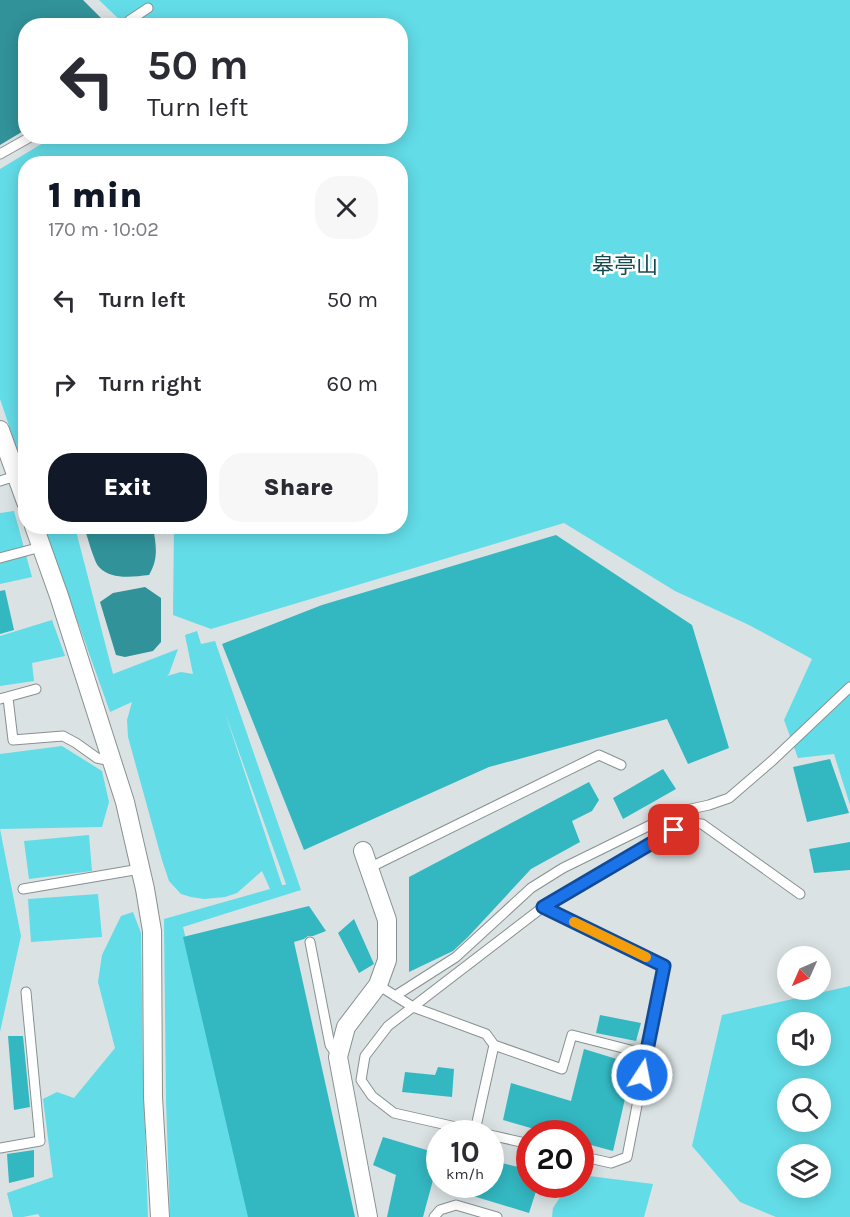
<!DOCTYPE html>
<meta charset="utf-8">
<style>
body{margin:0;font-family:Karla,"Noto Sans SC",sans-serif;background:#f7f7f7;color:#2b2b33;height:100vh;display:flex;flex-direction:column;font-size:22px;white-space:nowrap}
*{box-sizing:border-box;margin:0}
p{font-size:20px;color:#7c7c81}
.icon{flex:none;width:33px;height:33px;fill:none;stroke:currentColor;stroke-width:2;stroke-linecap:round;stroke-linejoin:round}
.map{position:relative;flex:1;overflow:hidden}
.drawer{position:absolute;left:18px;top:156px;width:390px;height:378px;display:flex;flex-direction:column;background:#fff;border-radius:24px;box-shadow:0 3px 15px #0003}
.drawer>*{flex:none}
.banner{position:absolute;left:18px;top:18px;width:390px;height:126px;border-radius:24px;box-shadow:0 3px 15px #0003;background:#fff;color:#2b2b33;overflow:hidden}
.needle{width:39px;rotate:225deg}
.fabs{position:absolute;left:777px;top:946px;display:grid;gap:12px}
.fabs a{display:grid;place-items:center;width:54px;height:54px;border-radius:50%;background:#fff;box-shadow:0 3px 15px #0003;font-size:30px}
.speed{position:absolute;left:426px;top:1120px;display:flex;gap:12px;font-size:30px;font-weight:700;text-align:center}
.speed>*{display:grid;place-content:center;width:78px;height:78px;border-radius:50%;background:#fff;box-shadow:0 3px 15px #0003;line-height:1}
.speed small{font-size:15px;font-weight:400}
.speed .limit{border:9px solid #d22;background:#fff;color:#111}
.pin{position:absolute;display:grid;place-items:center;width:51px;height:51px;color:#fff;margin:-26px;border-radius:12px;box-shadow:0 3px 9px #0006}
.me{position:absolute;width:66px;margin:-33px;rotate:11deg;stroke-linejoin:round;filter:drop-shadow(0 0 4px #0008)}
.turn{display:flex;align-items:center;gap:21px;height:126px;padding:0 30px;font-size:27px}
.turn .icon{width:78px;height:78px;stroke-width:2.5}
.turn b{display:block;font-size:42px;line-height:51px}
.round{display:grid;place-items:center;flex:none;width:63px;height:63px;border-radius:24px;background:#f7f7f7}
.overview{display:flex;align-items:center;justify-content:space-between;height:102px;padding:0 30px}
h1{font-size:36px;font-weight:800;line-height:45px;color:#111827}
.cta{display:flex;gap:12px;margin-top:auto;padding:12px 30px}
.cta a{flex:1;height:69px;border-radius:24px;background:#111827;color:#fff;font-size:24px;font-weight:800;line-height:69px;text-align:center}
.cta a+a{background:#f7f7f7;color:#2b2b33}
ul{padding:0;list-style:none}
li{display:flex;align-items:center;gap:18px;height:84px;padding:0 30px}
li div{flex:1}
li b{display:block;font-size:22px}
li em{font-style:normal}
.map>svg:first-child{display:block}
.green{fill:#62dce7;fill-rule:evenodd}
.water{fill:#31929a}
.building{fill:#33b8c2}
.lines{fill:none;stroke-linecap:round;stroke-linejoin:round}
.lane-casing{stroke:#889090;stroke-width:11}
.street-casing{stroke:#889090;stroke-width:20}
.lane{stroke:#fff;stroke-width:9}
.street{stroke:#fff;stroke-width:18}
.route-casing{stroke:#114b97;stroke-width:15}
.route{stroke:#1a73e8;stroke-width:10}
.slow{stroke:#f59e0b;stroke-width:10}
.labels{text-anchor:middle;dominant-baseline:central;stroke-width:5;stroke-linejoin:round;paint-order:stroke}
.park-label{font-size:22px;fill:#154c51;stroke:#fff}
</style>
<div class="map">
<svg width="850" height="1217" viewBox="0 0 850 1217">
<rect width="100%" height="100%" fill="#dae2e3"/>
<path class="green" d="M 99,0 L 850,0 L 850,805 L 834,754 L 798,758 L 784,720 L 812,659 L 749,625 L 675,591 L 564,523 L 211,629 L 173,615 L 174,527 L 400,526 L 400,164 L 26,164 L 25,473 L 0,399 L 0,169 L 53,137 L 400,136 L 400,26 L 125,25 Z
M 14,511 L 32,577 L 0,584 L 0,513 Z
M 44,527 L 75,527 L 113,674 L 178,649 L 169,674 L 167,676 L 181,672 L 193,674 L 185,635 L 197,631 L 201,644 L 215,641 L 301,890 L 183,927 L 252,1217 L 170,1217 L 166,1100 L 164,919 L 270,889 L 262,871 L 237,893 L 225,897 L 204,899 L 191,897 L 181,894 L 169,881 L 162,860 L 128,737 L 127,720 L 132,702 L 110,712 ZM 224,710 L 286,884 L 285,885 L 282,885 Z
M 52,620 L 65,656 L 32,663 L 34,681 L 0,686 L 0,636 Z
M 62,746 L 102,771 L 109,802 L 102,827 L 0,829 L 21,936 L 0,1032 L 0,754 Z
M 89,835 L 92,871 L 29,879 L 24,841 Z
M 98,894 L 102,937 L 31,942 L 28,899 Z
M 133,912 L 141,933 L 143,1074 L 148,1217 L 40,1217 L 38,1214 L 23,1217 L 13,1217 L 7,1193 L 53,1177 L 43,1099 L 57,1092 L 74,1098 L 115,1048 L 98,982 L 102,955 L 121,916 Z
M 850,986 L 850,1217 L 776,1217 L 740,1202 L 692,1146 L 722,1015 ZM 788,1023 L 820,1023 L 820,1056 L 788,1056 ZM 788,1089 L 820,1089 L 820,1122 L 788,1122 ZM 788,1155 L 820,1155 L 820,1188 L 788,1188 Z
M 581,1175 L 653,1184 L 644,1217 L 552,1217 L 553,1208 L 568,1185 L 580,1185 Z"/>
<path class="water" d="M 0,0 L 83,0 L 108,25 L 26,26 L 25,130 L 0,145 Z
M 84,527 L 153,527 C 156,545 159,558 149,575 C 132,577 111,580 99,567 C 94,562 87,535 84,527 Z
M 145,587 L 161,598 L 161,642 L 153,651 L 125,657 L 116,655 L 100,602 L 113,593 Z"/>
<path class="building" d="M 556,535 L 692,625 L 729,748 L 688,764 L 667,719 L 489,767 L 304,850 L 222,644 L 322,605 Z
M 5,590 L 14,630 L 0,634 L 0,591 Z
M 830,759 L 849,813 L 807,822 L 793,767 Z
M 663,769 L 676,789 L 623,819 L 613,798 Z
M 589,782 L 599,800 L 592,811 L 572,821 L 580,842 L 531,869 L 468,937 L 453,951 L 409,972 L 409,877 Z
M 850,842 L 850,870 L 814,873 L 809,849 Z
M 309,906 L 326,931 L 313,936 L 308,936 L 304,939 L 294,942 L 355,1217 L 248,1217 L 183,937 Z
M 354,919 L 374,964 L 359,973 L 338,933 Z
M 600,1015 L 641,1023 L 636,1041 L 596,1033 Z
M 8,1036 L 23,1036 L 30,1107 L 14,1110 Z
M 584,1049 L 633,1064 L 613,1151 L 580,1142 L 580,1134 L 552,1134 L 503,1120 L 511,1083 L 571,1101 Z
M 438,1067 L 454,1069 L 452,1097 L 402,1092 L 405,1072 L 435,1075 Z
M 383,1137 L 440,1154 L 423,1217 L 387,1217 L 396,1175 L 373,1165 Z
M 34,1150 L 34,1177 L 9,1183 L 7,1154 Z
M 490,1160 L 530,1170 L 530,1185 L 538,1185 L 529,1213 L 447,1188 L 448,1185 L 490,1185 Z"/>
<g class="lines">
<g class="lane-casing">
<path id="lane" d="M 126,26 L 130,20 L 148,8
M 0,154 L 32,136
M 0,481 L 16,476
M 0,558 L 41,547
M 8,698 L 13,740 L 63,736 L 76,743 L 97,758 L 111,761
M 0,699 L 36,689
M 369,868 L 599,755 L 621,765
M 23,889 L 140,869
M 543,907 L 664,966 L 627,1157 L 611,1163 L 580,1156
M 310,942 L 330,1045 L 338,1057
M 378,985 L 413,1007 L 486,1034 L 494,1045 L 475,1131
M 395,996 L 456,957 L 531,888 L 563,868 L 677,812 L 709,805 L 729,798 L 773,760 L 850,687
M 494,1045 L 562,1069 L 572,1035 L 646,1054
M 487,1134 L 394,1113 L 372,1096 L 361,1080 L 365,1056 L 388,1026 L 543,907 L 686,823 L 702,824 L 800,894
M 490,1135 L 530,1144
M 0,1148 L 40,1141 L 26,992
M 434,1217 L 440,1210 L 456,1205 L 497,1217"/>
</g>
<g class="street-casing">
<path id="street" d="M 0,430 L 26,502
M 34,526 L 59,596 L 125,802 L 145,889 L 152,931 L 153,1097 L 160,1217
M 363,851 L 387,920 L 387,960 L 378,985 L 346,1027 L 338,1057 L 368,1217"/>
</g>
<use href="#lane" class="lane"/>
<use href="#street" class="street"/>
</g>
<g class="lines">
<g class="route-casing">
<path id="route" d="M 642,1075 L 664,966 L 543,907 L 674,830"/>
</g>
<use href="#route" class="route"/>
<path class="slow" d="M 574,922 L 646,957"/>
</g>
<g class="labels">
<g class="park-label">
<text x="625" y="266">皋亭山</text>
</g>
</g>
</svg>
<div class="fabs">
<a><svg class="needle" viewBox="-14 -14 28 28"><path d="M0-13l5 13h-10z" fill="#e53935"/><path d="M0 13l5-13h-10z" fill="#7c7c81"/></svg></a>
<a><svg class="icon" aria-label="sound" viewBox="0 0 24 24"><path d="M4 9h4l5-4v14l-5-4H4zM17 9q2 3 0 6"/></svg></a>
<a><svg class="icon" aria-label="search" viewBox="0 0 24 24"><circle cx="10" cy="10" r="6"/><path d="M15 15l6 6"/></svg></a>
<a><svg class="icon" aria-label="layers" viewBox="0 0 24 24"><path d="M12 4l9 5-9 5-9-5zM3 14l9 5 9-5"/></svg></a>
</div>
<div class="speed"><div>10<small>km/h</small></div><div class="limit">20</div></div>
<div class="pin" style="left:674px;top:830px;background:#d93025"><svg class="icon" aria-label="arrive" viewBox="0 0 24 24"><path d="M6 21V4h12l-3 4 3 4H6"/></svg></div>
<svg class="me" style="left:642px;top:1075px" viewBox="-20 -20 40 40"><circle r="17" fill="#1a73e8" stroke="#fff" stroke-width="3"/><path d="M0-11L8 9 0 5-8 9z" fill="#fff"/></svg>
<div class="banner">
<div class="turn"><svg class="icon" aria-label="left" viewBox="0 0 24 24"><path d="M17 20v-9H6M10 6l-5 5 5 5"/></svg><div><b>50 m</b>Turn left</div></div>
</div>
<section class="drawer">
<div class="overview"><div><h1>1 min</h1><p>170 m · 10:02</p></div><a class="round"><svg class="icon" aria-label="close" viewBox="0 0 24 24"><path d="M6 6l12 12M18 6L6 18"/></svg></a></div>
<ul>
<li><svg class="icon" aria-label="left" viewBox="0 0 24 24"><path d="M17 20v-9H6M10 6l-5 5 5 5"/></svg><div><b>Turn left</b></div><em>50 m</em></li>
<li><svg class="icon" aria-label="right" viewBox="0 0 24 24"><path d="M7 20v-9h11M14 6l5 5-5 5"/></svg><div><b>Turn right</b></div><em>60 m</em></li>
</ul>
<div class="cta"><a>Exit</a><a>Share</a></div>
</section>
</div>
